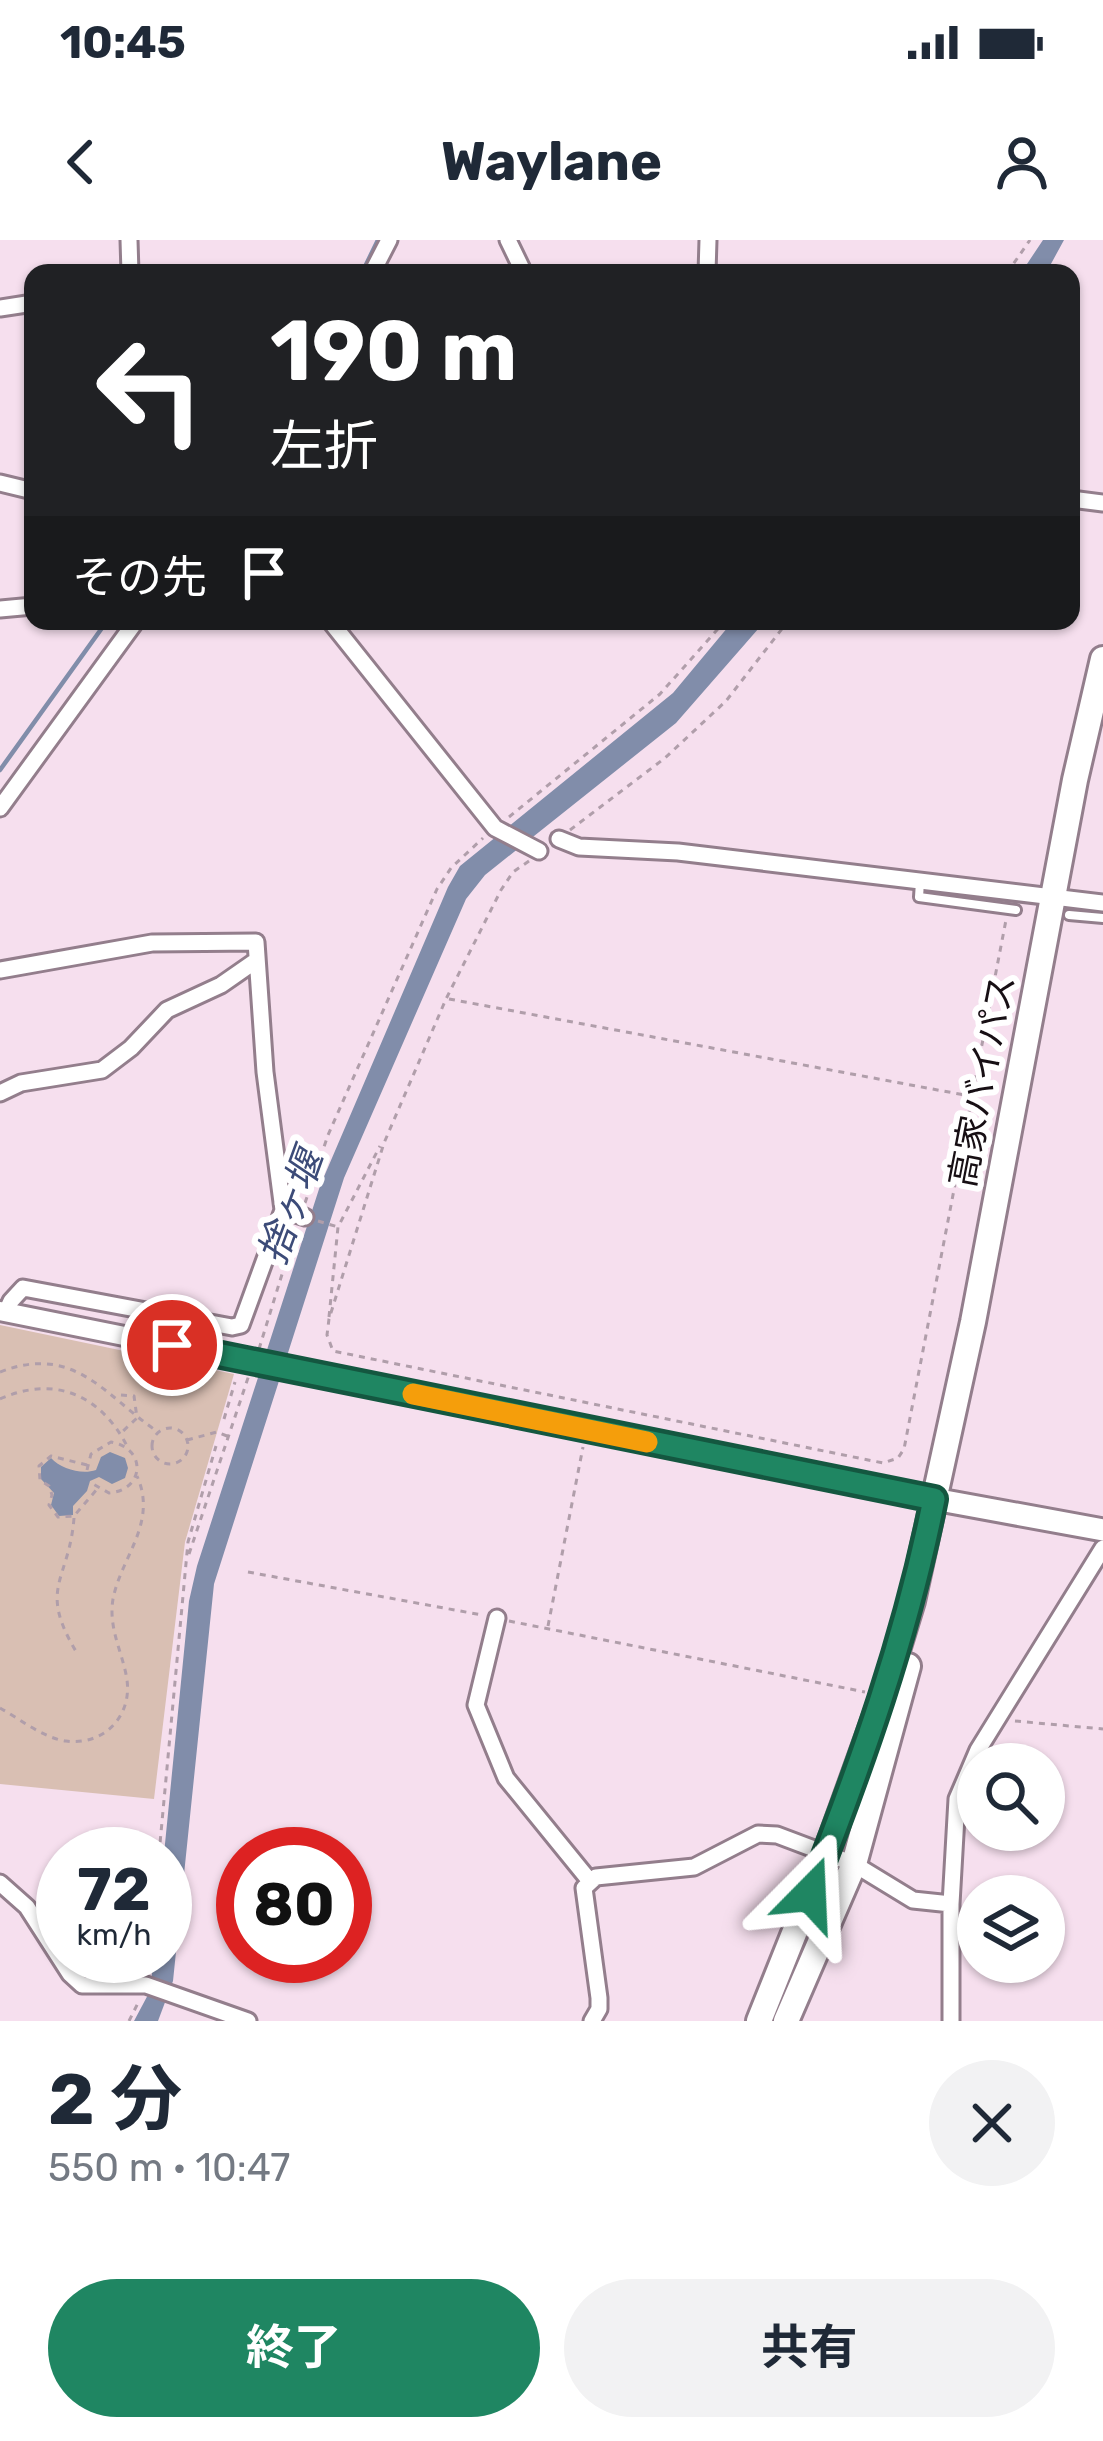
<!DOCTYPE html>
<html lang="ja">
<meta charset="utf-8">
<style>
body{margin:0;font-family:Rubik,"Noto Sans JP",sans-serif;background:#f2f2f3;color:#1f2937;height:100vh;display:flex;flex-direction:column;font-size:45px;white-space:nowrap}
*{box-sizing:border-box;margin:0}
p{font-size:39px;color:#747a83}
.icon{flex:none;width:66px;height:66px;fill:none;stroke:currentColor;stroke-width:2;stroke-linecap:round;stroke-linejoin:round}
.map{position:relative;height:1781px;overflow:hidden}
.sheet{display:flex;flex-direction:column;background:#fff;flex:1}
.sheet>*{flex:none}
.guide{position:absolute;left:24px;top:24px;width:1056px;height:366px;border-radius:24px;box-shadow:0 3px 9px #0004;background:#202124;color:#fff;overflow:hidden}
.tools{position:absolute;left:957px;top:1503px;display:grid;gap:24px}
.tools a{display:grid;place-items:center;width:108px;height:108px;border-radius:50%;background:#fff;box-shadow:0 3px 9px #0004;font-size:60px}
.speed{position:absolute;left:36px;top:1587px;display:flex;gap:24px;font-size:60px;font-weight:700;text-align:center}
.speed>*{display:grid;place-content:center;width:156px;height:156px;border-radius:50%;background:#fff;box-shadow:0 3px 9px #0004;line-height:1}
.speed small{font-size:30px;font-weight:400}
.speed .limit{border:18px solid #d22;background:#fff;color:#111}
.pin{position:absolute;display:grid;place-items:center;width:102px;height:102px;color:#fff;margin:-51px;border:6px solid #fff;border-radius:50%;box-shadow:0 3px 12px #0007}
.me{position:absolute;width:132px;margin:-66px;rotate:21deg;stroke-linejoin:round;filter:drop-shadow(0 0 9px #0008)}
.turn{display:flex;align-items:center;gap:42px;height:252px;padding:0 48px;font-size:54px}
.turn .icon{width:156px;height:156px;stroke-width:2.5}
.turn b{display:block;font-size:84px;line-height:102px}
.then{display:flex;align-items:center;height:114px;padding:0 48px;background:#0003;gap:24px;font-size:45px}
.round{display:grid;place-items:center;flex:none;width:126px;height:126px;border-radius:63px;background:#f2f2f3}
.headline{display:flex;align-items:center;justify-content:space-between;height:204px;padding:0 48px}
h1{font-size:72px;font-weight:700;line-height:90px}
.primary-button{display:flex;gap:24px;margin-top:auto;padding:24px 48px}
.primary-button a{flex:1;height:138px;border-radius:72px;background:#1f8662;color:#fff;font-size:48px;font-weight:700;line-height:138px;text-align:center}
.primary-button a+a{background:#f2f2f3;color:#1f2937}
.status{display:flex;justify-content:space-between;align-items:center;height:84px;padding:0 60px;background:#fff;direction:ltr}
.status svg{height:33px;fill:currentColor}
header{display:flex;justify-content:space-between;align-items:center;height:156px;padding:0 48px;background:#fff;font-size:54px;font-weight:700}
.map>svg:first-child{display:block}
.green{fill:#d9bfb3}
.water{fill:#818daa}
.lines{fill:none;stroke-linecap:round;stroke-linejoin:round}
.stream{stroke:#818daa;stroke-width:4.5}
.service-casing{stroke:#937e8c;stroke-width:14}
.minor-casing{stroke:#937e8c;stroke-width:21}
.tertiary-casing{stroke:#937e8c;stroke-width:24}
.secondary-casing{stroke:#937e8c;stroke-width:27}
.trunk-casing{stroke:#937e8c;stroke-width:30}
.path{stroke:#b09eaa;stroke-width:3;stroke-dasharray:6 6;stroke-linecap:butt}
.service{stroke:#fff;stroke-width:8}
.minor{stroke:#fff;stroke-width:15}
.tertiary{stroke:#fff;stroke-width:18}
.secondary{stroke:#fff;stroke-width:21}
.trunk{stroke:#fff;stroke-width:24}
.route-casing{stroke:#145740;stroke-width:30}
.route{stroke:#1f8662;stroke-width:21}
.slow{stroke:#f59e0b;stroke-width:21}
.labels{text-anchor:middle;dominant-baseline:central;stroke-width:12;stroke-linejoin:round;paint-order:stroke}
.street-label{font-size:36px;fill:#170f14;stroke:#fff}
.water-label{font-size:39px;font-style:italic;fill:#3c4b78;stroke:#fff}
</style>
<div class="status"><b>10:45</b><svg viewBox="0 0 49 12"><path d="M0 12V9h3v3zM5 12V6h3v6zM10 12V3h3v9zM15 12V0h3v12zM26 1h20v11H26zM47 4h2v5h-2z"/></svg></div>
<header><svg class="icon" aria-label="back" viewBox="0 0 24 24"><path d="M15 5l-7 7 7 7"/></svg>Waylane<svg class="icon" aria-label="person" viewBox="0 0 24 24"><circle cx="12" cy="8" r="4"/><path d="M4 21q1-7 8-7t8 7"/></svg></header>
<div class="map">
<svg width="1103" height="1781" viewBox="0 0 1103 1781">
<rect width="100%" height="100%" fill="#f6dfee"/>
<path class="green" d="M 0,1085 L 234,1134 L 185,1302 L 154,1559 L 0,1544 Z"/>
<path class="water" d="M 1043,0 L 1064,0 L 1046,33 L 1021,33 Z
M 733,381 L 765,381 L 676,483 L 485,635 L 466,659 L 344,938 L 214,1344 L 173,1741 L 158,1781 L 134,1781 L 150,1751 L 154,1716 L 165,1716 L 164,1614 L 189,1361 L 197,1326 L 320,946 L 448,647 L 460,626 L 673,453 Z
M 110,1212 L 125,1218 L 128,1228 L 125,1238 L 112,1244 L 99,1237 L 90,1241 L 87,1251 L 73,1266 L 73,1275 L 59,1276 L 51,1265 L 54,1253 L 41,1239 L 41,1227 L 51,1218 C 61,1229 82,1235 96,1230 L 101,1217 Z"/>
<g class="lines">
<path class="stream" d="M 362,33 L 378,0
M 0,530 L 107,381"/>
<g class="service-casing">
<path id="service" d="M 920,642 L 919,657 L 1016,670
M 1069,675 L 1103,678"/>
</g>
<g class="minor-casing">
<path id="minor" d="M 129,0 L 130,33
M 508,0 L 524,33
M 372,33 L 389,0
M 707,33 L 708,0
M 0,68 L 33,63
M 0,243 L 33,251
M 1071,259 L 1103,263
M 0,369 L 33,366
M 330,381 L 495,588 L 539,611
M 0,568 L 136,381
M 559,599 L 579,607 L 678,612 L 1103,663
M 0,730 L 152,703 L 256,702 L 265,832 L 283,970 L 241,1085 L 232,1087 L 23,1048 L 11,1061 L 6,1072
M 0,853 L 21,843 L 102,830 L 131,808 L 167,770 L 221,745 L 257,720
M 283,970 L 305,977
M 497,1378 L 476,1465 L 506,1538 L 589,1640
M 0,1643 L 27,1667 L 70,1734 L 82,1745 L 146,1745 L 248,1781
M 592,1781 L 599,1769 L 599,1758 L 584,1648 L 596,1637 L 694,1627 L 758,1594 L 777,1595 L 854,1624 L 913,1660 L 951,1664
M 951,1781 L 951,1664 L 957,1559 L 978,1510 L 1103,1308"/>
</g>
<g class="tertiary-casing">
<path id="tertiary" d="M 0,1071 L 934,1259"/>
</g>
<g class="secondary-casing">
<path id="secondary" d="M 934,1259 L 1103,1290"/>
</g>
<g class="trunk-casing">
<path id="trunk" d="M 759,1781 L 827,1611 L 883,1456 L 912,1361 L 973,1082 L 1075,540 L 1103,419
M 786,1781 L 854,1624 L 908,1426"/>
</g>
<path class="path" d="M 1007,33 L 1030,0
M 509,577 L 660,454 L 725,381
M 570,590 L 665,518 L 726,461 L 788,381
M 529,621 L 513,632 L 501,650 L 446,759 L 384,903 L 329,1079 L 327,1095 L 333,1111 L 883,1223 L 898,1218 L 904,1209 L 1006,680
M 449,759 L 970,856
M 305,963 L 328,895 L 437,649 L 451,628 L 483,598
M 318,981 L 338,987
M 329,1077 L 338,987 L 380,906
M 259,1109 L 295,992
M 0,1132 C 75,1103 105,1156 158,1192
M 121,1155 L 134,1156 L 137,1178 L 122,1192
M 0,1159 C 54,1135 100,1154 127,1206
M 224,1179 L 235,1142
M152 1206a18 18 0 1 1 36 0a18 18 0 1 1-36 0Z
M 187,1200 L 217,1192 L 227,1196
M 87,1225 L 51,1216 L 39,1226 L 40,1240 L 49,1246 L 52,1255 L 49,1265 L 58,1277 L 74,1276 L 98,1248
M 87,1230 L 91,1214 L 111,1202 C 147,1208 145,1250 109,1253 L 93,1244
M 74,1278 C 69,1342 37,1347 77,1413
M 189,1314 L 249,1135
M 248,1332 L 482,1375
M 509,1381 L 865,1452
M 548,1386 L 583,1207
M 0,1468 C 20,1479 43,1498 66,1501 C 103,1506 132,1477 127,1440 C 123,1413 108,1389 113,1359 C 121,1317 158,1283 137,1236
M 1015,1481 L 1103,1489
M 159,1614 L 188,1302 L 216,1206
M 148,1729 L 149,1716
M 129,1781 L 139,1761"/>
<use href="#service" class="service"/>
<use href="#minor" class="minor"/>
<use href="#tertiary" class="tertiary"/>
<use href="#secondary" class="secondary"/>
<use href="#trunk" class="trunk"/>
</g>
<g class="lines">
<g class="route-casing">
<path id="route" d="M 172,1105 L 934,1259 C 907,1395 861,1525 810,1654"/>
</g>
<use href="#route" class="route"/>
<path class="slow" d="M 413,1154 L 647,1202"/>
</g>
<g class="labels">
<g class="street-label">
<text transform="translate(982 841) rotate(-79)">高家バイパス</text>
</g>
<g class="water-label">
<text transform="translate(291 967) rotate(-70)">捨ヶ堰</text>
</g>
</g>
</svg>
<div class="tools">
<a><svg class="icon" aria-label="search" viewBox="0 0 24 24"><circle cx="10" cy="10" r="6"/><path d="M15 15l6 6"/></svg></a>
<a><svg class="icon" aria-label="layers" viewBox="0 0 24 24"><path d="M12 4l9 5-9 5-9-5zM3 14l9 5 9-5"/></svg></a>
</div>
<div class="speed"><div>72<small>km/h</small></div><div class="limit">80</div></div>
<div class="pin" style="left:172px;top:1105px;background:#d93025"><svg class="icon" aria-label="arrive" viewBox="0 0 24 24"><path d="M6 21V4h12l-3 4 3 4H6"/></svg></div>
<svg class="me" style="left:810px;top:1654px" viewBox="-20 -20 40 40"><path d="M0-17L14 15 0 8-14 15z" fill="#1f8662" stroke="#fff" stroke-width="4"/></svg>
<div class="guide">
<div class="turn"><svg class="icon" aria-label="left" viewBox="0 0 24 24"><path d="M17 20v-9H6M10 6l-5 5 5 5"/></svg><div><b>190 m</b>左折</div></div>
<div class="then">その先<svg class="icon" aria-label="arrive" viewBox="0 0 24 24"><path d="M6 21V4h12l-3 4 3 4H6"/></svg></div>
</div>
</div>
<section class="sheet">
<div class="headline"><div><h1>2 分</h1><p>550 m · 10:47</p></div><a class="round"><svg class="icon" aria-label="close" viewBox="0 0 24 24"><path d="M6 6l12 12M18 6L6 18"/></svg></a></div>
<div class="primary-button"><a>終了</a><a>共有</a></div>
</section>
